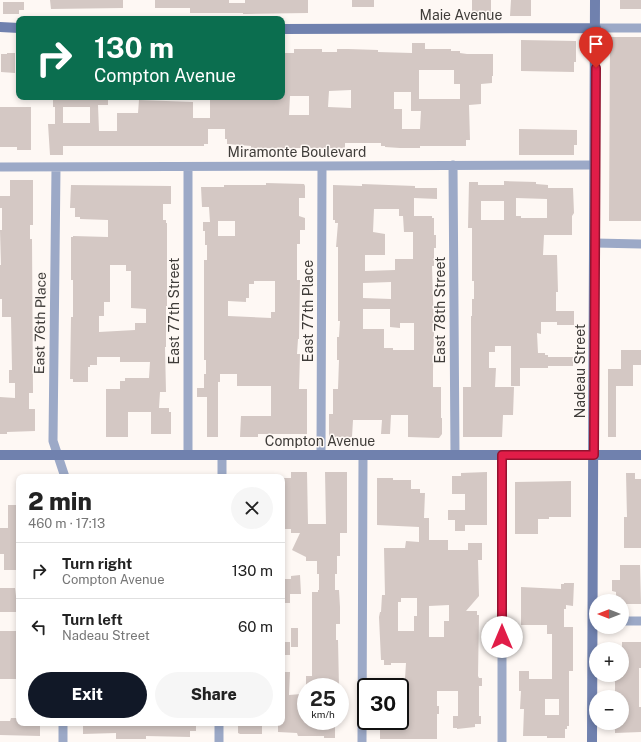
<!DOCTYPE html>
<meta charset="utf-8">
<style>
body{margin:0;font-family:"Public Sans",sans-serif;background:#f6f6f6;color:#222;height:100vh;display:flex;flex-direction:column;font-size:15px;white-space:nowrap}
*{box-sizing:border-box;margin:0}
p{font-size:13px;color:#767676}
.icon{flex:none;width:22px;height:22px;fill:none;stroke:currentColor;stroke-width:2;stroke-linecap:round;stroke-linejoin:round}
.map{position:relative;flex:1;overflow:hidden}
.drawer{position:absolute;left:16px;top:474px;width:269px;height:252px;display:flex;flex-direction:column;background:#fff;border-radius:8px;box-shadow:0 2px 6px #0003}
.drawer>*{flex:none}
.hud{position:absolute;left:16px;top:16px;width:269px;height:84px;border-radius:8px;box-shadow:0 2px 6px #0003;background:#0b6e4f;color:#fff;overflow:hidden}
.needle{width:26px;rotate:270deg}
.tools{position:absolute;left:589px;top:594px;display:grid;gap:8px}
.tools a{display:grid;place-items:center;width:40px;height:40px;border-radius:50%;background:#fff;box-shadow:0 2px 6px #0003;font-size:20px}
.speed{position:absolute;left:297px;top:678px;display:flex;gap:8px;font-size:20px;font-weight:700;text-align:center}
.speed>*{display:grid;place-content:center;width:52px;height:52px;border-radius:50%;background:#fff;box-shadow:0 2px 6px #0003;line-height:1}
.speed small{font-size:10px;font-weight:400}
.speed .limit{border:2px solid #111;border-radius:6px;background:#fff;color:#111}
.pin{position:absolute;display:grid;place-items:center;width:34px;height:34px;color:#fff;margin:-41px -17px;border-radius:50% 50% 50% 0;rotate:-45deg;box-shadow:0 0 4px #0007}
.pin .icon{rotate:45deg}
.me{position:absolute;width:44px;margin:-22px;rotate:0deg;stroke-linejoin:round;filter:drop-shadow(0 0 3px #0008)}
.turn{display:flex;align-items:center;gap:14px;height:84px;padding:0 12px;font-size:18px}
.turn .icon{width:52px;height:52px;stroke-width:2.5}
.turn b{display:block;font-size:28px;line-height:34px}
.round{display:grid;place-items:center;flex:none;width:42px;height:42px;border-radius:21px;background:#f6f6f6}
.headline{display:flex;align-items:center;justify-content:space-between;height:68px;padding:0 12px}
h1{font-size:24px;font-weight:800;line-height:30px}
.action{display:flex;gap:8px;margin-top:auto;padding:8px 12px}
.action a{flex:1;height:46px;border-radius:24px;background:#111827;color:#fff;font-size:16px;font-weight:800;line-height:46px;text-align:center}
.action a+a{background:#f6f6f6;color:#222}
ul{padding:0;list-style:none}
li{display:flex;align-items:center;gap:12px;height:56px;padding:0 12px;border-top:1px solid #e0e0e0}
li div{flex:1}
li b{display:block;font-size:15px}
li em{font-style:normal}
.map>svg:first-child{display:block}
.building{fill:#d4c8c4;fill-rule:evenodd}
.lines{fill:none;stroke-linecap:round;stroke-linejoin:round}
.street{stroke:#9ca9c7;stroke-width:9}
.secondary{stroke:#7081ae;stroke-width:10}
.route-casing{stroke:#92132f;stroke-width:10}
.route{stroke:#e11d48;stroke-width:7}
.labels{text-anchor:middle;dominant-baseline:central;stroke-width:3;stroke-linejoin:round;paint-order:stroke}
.street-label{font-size:14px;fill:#3f3c39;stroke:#fef8f4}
</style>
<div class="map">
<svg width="641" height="742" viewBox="0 0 641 742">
<rect width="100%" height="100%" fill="#fef8f4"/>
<path class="building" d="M 50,0 L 123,0 L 123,8 L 51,9 Z
M 155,0 L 229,0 L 229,3 L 245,3 L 245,0 L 308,0 L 308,13 L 246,14 L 243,14 L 243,13 L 190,13 L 190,8 L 155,8 Z
M 352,0 L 374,0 L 374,7 L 352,7 Z
M 472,0 L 491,0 L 491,16 L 472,16 Z
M 511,0 L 531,0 L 531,16 L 510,16 Z
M 620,0 L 641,0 L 641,9 L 620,9 Z
M 3,2 L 24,2 L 24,10 L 19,10 L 19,14 L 3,14 Z
M 610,37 L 641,37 L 641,221 L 609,221 Z
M 521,40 L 576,41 L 576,62 L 574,62 L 574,72 L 521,71 Z
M 412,43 L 425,43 L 425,49 L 451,49 L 451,51 L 460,51 L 460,53 L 467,54 L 493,54 L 493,76 L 492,76 L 492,83 L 481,84 L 481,104 L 469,105 L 470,140 L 466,140 L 466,146 L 420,146 L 420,148 L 400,148 L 385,147 L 385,146 L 381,146 L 381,143 L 345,143 L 345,148 L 251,148 L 251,146 L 227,144 L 227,139 L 225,139 L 225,129 L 208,129 L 208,144 L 204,144 L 204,146 L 63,146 L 63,155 L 50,155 L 48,124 L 55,124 L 55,107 L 53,107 L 53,100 L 81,99 L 81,97 L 108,97 L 108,105 L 98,105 L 99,131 L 117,131 L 117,113 L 138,113 L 139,100 L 193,102 L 193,118 L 210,118 L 210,97 L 282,97 L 282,53 L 294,53 L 294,49 L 322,49 L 322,52 L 337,52 L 337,49 L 348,49 L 378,50 L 378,52 L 412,53 ZM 419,70 L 454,70 L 454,84 L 460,84 L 460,99 L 419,99 ZM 351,90 L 351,108 L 328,107 L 329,91 ZM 394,92 L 411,92 L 411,111 L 421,111 L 420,129 L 402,129 L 402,109 L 394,109 ZM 290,96 L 309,96 L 309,115 L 289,115 ZM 63,107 L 90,107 L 90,123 L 63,123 Z
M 7,53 L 15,53 L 15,73 L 1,72 L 1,54 L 7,54 Z
M 0,107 L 31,107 L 31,150 L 17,150 L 17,147 L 0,147 Z
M 519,129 L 577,130 L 577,145 L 574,145 L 574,155 L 519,155 Z
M 10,180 L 33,180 L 33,225 L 30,225 L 30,239 L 32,239 L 33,393 L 29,393 L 29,409 L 35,409 L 35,431 L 7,432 L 7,434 L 0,434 L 0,397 L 15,398 L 15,383 L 9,383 L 9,370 L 12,370 L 11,317 L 2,317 L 2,299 L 0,299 L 0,265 L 1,265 L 0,230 L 2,230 L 2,208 L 0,208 L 0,196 L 10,196 Z
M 504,181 L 536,182 L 536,184 L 548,185 L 548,188 L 573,188 L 574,213 L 572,216 L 572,235 L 544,235 L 543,255 L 557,255 L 558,292 L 556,292 L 556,311 L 574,311 L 574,325 L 557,325 L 557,322 L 541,322 L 541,334 L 537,333 L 538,353 L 545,353 L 545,355 L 548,355 L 548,357 L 573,357 L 573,366 L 548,366 L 548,368 L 520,368 L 520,386 L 511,386 L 511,346 L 495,346 L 495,352 L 489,352 L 489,368 L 496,368 L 495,387 L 514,387 L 513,415 L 503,415 L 502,437 L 463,437 L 463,387 L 471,387 L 471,316 L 472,316 L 472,299 L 474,299 L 474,281 L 472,281 L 472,228 L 468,228 L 469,182 L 478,182 L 478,185 L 504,185 ZM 516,198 L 547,199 L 547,218 L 521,218 L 521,216 L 516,216 ZM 481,201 L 504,201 L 504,220 L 481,220 Z
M 266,183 L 304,184 L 305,186 L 305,198 L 299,198 L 299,216 L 305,218 L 305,230 L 300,230 L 300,244 L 297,244 L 297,280 L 300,280 L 299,339 L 298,339 L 297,354 L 300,354 L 299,389 L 307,389 L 307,434 L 258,434 L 258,437 L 240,437 L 241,416 L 271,416 L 271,386 L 237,386 L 237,374 L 220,374 L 220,382 L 218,382 L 218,437 L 207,437 L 207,397 L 197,397 L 197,388 L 204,388 L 204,374 L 206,374 L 206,360 L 204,360 L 204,260 L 207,260 L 207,245 L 205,245 L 205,231 L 203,231 L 203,222 L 210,222 L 209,207 L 202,207 L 201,187 L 224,187 L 224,185 L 266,185 ZM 218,221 L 235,221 L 235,236 L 218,236 ZM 254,281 L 275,281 L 275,312 L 271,312 L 271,318 L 228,316 L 228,301 L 246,302 L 246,298 L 249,298 L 249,284 L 254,284 Z
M 362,184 L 415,186 L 415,188 L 437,188 L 437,199 L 414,198 L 414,216 L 432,216 L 432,218 L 434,218 L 434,235 L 436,235 L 436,248 L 434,248 L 434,266 L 432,266 L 434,331 L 433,371 L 433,387 L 441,387 L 441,418 L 442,418 L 442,434 L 439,438 L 408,437 L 408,415 L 391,415 L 390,434 L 381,434 L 382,420 L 353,420 L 352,437 L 329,437 L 329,414 L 333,414 L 333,389 L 338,389 L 339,360 L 337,360 L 337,337 L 339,337 L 340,321 L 338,321 L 338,247 L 336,247 L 338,223 L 335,223 L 335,220 L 333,220 L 333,185 L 362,186 ZM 374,209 L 399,209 L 399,216 L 403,216 L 404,232 L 413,232 L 413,259 L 395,259 L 395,270 L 365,271 L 365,255 L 385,255 L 385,234 L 373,232 ZM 391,282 L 391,299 L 363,298 L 363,283 ZM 363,309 L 390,309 L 390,327 L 400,328 L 400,323 L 414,323 L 414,350 L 393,350 L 393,348 L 384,348 L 384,329 L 363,329 Z
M 71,185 L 171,186 L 171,204 L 163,204 L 163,220 L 166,220 L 166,223 L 167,223 L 167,306 L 166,306 L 166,347 L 165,347 L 166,392 L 160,392 L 159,408 L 169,408 L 169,412 L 171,412 L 171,434 L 151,434 L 151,412 L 128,412 L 128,437 L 106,437 L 106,389 L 120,389 L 120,381 L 125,381 L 125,378 L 149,378 L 150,362 L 120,362 L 120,357 L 97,357 L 97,365 L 90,365 L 90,367 L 88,367 L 88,382 L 73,382 L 73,379 L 70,379 L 71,317 L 73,317 L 73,280 L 71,280 L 71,237 L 73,237 L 73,236 L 108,237 L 108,220 L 80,219 L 80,217 L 75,217 L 75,208 L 70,208 ZM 110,265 L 126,265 L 126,271 L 131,271 L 131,308 L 146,309 L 146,323 L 135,323 L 135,330 L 99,332 L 99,316 L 104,316 L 104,302 L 110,302 Z
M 621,350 L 641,350 L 641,365 L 633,365 L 633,386 L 616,386 L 616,437 L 608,437 L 608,369 L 621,369 Z
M 291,472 L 307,472 L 308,524 L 326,524 L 325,472 L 347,472 L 347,533 L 340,533 L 340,556 L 337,556 L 337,574 L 335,574 L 335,590 L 339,590 L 340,607 L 340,624 L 336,624 L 336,640 L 338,640 L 339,687 L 306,687 L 306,676 L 312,676 L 312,592 L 318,592 L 318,590 L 319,590 L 319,574 L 317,574 L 317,561 L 306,561 L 306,557 L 292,550 L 300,533 L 291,533 L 291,529 L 282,529 L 282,478 L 291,478 Z
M 487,472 L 487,525 L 465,525 L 465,531 L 455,531 L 455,520 L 448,520 L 448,510 L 465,510 L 465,494 L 452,494 L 452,476 L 461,476 L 461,473 Z
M 626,473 L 635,473 L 635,479 L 641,479 L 641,548 L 624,548 L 624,517 L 627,517 Z
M 377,478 L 393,478 L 393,480 L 411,480 L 411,489 L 420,489 L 420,493 L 425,493 L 424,518 L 429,518 L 429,540 L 448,540 L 448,550 L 468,550 L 468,543 L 482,543 L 482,560 L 478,560 L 479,596 L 466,611 L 477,611 L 477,615 L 479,615 L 478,676 L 479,678 L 482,678 L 482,686 L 479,686 L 479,716 L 481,716 L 481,724 L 475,724 L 475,727 L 457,729 L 457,728 L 453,728 L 453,716 L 458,716 L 458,691 L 437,691 L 437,706 L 439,706 L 439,714 L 437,714 L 437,739 L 380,739 L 380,721 L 403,722 L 405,694 L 407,694 L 407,679 L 405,679 L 406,663 L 391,663 L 391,665 L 384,665 L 384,660 L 381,660 L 379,617 L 380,612 L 381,612 L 382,595 L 385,595 L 384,548 L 405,548 L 406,541 L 419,542 L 419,527 L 377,525 ZM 401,598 L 417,598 L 417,616 L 414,616 L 414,631 L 398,631 L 398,602 L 401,602 ZM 449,605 L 449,621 L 444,621 L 444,637 L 429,637 L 429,606 Z
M 571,481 L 571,517 L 549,517 L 549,519 L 538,519 L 538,534 L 515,534 L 515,482 Z
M 8,505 L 19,505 L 19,570 L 4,570 L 4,554 L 0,554 L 0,528 L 8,528 Z
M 620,565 L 640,565 L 641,604 L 622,604 L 622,601 L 616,601 L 616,592 L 612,591 L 612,580 L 620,580 Z
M 300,575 L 301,594 L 290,594 L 290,603 L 282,603 L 282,579 L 291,579 L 291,576 Z
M 564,583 L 574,583 L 573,606 L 566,605 L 566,609 L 564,609 L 564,627 L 573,627 L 573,671 L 569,671 L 569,726 L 567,726 L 567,729 L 565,729 L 565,738 L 547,738 L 547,736 L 523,736 L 524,709 L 520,709 L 521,691 L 519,691 L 519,671 L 529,671 L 529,679 L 552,679 L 552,634 L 547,634 L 547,625 L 521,625 L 521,587 L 561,589 L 561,584 L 564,584 ZM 545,699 L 559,699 L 559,715 L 545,715 Z
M 0,588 L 15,588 L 16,596 L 19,596 L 19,612 L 0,612 Z
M 291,628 L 298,628 L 298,647 L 291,647 Z
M 0,631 L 16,631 L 17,649 L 19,649 L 19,679 L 0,679 Z
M 282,642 L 290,642 L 290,655 L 282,655 Z
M 622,642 L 641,642 L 641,668 L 639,668 L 639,707 L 641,707 L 641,732 L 615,733 L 615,723 L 622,723 L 622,697 L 615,697 L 615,677 L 622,677 Z
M 282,672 L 290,672 L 289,695 L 301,694 L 302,716 L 306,716 L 306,721 L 335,721 L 335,738 L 324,738 L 324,736 L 298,736 L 297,733 L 278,732 L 278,723 L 282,723 Z
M 11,718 L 19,718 L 19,723 L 40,724 L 40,736 L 0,735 L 0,721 L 10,721 Z
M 86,723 L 104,723 L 104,726 L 137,726 L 148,725 L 148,723 L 196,723 L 196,731 L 190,731 L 190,737 L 146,736 L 146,739 L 116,739 L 116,733 L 83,734 L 83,725 L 86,725 Z
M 238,723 L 262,723 L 262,734 L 240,734 L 238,733 Z"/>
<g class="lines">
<path class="street" d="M 596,28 L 641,28
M 453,165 L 455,455
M 0,167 L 595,165
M 188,167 L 188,455
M 56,168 L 53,441 L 65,477
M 595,243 L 641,244
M 321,455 L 322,166
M 502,455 L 502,742
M 222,477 L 222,455
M 622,621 L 641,621
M 63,742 L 63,723
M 219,742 L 219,723
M 362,742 L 363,455"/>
<path class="secondary" d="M 0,27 L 19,28
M 282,29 L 596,28
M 0,455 L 641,455
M 592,742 L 595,0"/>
</g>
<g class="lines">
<g class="route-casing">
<path id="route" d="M 502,637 L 502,455 L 594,455 L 596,68"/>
</g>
<use href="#route" class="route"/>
</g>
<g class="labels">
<g class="street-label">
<text x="461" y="15">Maie Avenue</text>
<text x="297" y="152">Miramonte Boulevard</text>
<text transform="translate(440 310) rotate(-90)">East 78th Street</text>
<text transform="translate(174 311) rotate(-90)">East 77th Street</text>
<text transform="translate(308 311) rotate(-90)">East 77th Place</text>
<text transform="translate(40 323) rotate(-89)">East 76th Place</text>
<text transform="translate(580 371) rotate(-90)">Nadeau Street</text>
<text x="320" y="441">Compton Avenue</text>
</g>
</g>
</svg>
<div class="tools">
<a><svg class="needle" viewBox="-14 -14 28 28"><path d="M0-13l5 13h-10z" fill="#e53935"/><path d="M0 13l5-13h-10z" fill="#767676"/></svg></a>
<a>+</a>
<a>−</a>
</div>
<div class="speed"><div>25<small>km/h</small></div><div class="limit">30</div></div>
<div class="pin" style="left:596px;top:68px;background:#d93025"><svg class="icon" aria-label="arrive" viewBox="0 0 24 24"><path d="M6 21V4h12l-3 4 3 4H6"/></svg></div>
<svg class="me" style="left:502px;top:637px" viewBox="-20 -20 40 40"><circle r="19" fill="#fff"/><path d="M0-13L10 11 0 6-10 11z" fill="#e11d48"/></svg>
<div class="hud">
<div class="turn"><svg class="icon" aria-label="right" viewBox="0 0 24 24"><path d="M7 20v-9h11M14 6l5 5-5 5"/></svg><div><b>130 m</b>Compton Avenue</div></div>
</div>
<section class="drawer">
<div class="headline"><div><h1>2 min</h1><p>460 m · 17:13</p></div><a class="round"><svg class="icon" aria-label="close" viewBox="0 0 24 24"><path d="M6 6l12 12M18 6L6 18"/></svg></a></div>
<ul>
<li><svg class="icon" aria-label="right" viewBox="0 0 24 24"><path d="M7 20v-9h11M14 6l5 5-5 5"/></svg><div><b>Turn right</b><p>Compton Avenue</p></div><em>130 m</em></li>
<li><svg class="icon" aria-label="left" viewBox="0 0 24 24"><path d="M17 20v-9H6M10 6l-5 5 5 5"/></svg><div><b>Turn left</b><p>Nadeau Street</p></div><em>60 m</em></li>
</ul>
<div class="action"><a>Exit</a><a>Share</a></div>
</section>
</div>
